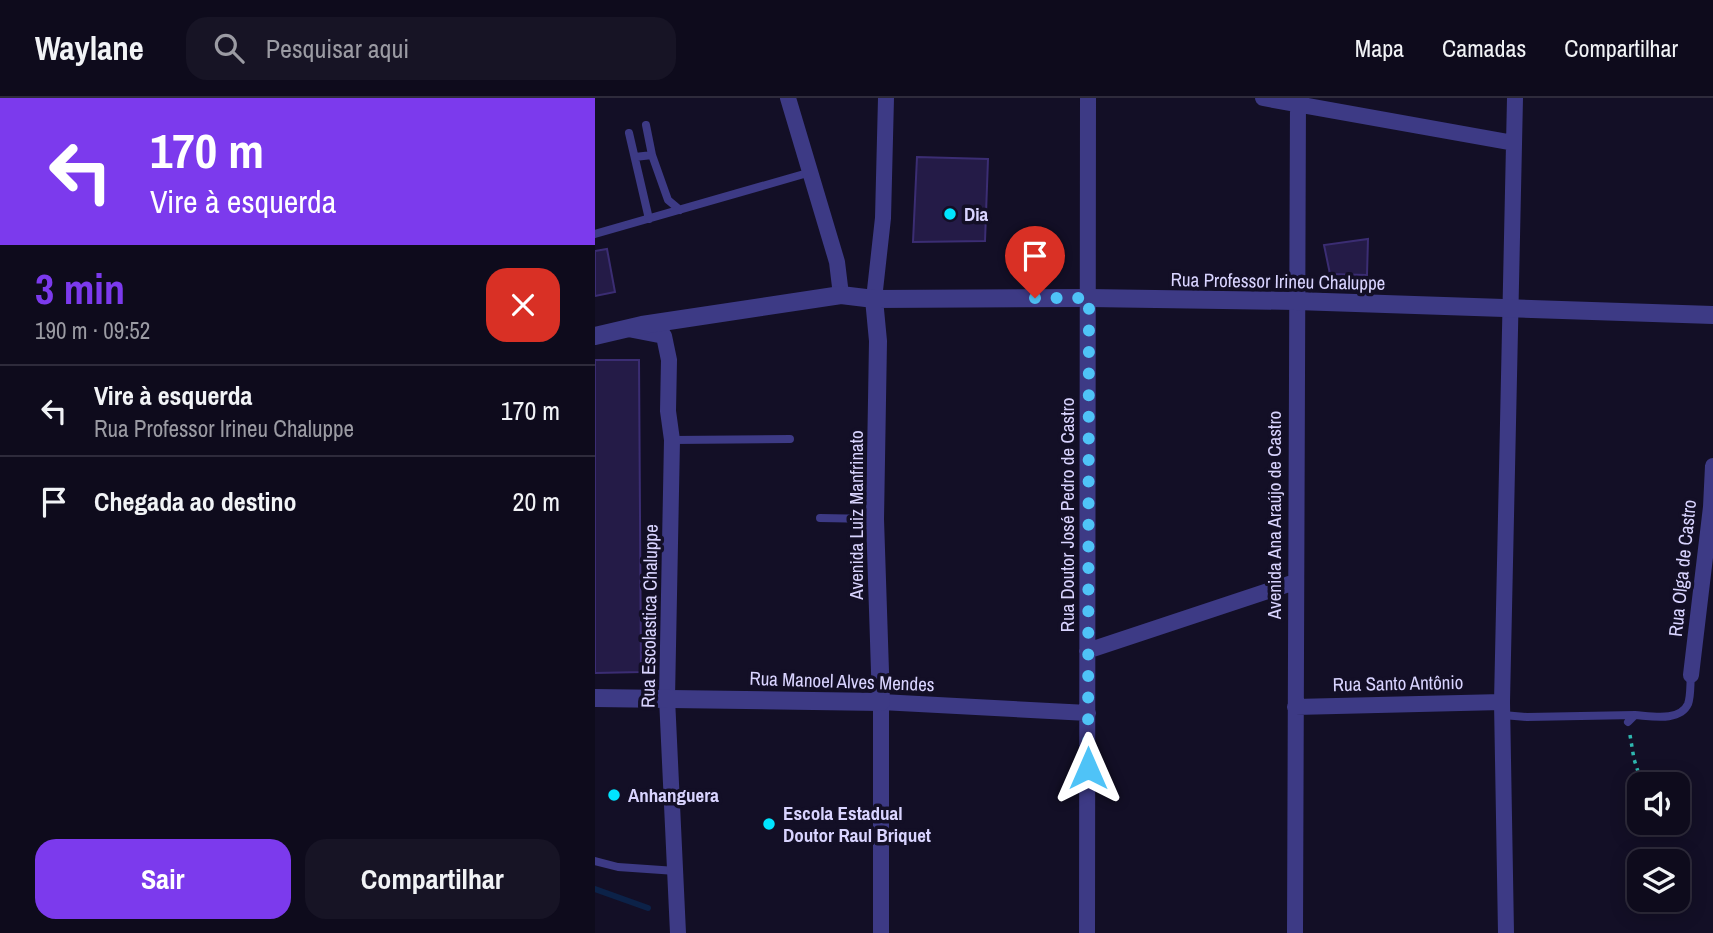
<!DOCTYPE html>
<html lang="pt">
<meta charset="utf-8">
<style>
body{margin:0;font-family:"Archivo Narrow",sans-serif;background:#171425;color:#f1f3f6;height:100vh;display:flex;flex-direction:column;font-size:26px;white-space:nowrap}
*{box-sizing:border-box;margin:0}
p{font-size:23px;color:#9b9ba3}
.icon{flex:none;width:38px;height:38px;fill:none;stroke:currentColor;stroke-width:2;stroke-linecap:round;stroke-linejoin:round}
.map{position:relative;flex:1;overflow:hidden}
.side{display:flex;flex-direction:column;background:#0e0b1c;width:595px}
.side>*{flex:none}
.hud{background:#7c3aed;color:#fff;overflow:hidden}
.tools{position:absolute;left:1032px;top:674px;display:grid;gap:14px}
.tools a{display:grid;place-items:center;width:63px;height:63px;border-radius:14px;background:#0e0b1c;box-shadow:0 4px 18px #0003,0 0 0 2px #2e2b3b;font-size:35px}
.pin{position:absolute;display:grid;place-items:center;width:60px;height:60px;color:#fff;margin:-72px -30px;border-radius:50% 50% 50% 0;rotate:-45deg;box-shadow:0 0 7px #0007}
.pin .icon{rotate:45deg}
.me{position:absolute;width:77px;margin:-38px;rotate:0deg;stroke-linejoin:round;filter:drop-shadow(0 0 5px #0008)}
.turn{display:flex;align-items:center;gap:24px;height:147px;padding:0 35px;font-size:32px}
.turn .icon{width:91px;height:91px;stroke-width:2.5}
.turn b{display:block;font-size:49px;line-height:60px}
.round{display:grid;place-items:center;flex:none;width:74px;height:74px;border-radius:21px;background:#171425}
.headline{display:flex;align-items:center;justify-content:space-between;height:119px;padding:0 35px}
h1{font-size:42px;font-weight:700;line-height:52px;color:#7c3aed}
.button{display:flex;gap:14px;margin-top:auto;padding:14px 35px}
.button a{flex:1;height:80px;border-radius:21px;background:#7c3aed;color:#fff;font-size:28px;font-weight:700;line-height:80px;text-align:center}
.button a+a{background:#171425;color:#f1f3f6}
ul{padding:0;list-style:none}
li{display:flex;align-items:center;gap:21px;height:91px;padding:0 35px;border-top:2px solid #2e2b3b}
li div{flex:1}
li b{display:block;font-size:26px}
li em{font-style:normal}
header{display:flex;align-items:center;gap:42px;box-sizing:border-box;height:98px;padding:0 35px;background:#0e0b1c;border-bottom:2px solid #2e2b3b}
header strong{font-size:33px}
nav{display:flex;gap:38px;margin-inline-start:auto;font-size:24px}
.search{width:490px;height:63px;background:#171425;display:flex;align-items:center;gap:18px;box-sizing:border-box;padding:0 24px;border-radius:21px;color:#9b9ba3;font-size:26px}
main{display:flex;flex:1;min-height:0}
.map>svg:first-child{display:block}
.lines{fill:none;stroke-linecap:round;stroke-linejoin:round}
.stream{stroke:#0c2248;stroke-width:6}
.building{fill:#241b47;stroke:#3b2d73;stroke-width:2}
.path{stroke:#2fb8b0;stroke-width:3.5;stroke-dasharray:3.5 5;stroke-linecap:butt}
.service{stroke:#3d3a85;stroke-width:8}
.minor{stroke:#3d3a85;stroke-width:16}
.tertiary{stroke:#3d3a85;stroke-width:18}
.route{stroke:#4fc3f7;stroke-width:12;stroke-dasharray:0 21.6}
.poi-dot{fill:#00e5ff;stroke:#130f26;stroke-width:2.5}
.labels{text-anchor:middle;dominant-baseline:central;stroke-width:7;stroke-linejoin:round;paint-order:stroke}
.poi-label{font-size:19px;font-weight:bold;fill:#d9d4ff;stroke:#130f26;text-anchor:start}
.street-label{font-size:19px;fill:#d9d4ff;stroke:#130f26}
</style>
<header>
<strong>Waylane</strong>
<div class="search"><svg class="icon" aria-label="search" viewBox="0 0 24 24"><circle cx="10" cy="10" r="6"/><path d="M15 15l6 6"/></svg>Pesquisar aqui</div>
<nav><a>Mapa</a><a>Camadas</a><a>Compartilhar</a></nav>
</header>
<main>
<section class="side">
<div class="hud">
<div class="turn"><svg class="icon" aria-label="left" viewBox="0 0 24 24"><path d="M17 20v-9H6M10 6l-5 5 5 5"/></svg><div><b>170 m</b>Vire à esquerda</div></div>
</div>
<div class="headline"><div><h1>3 min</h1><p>190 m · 09:52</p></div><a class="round" style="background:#d93025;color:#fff"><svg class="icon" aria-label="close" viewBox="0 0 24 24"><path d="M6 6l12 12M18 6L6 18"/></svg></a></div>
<ul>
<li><svg class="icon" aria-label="left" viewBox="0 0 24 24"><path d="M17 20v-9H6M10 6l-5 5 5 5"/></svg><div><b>Vire à esquerda</b><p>Rua Professor Irineu Chaluppe</p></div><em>170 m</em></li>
<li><svg class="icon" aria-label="arrive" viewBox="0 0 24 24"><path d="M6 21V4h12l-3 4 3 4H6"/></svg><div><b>Chegada ao destino</b></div><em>20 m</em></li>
</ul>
<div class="button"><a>Sair</a><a>Compartilhar</a></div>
</section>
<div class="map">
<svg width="1118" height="835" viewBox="0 0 1118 835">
<rect width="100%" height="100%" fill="#130f26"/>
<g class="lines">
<path class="stream" d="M 0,791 L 53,810"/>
</g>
<path class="building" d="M 322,59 L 393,61 L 390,143 L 318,144 Z
M 773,141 L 772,177 L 735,176 L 729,147 Z
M 12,151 L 20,194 L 0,198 L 0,153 Z
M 0,262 L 44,262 L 46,574 L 0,575 Z"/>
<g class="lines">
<path class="path" d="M 1035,637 L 1039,661 L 1047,686
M 1074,724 L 1081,731"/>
<path class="service" d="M 51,27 L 57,57
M 34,35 L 54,121
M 40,59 L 57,57 L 73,102 L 85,112
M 0,136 L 216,74
M 77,342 L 195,341
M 225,420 L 280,421
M 908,617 L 932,619 L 1040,617
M 1033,624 L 1040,617 C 1056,618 1085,624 1093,606 C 1096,598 1095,586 1096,577
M 0,763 L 23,769 L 81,773"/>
<path class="minor" d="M 193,0 L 242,164 L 246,197
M 668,0 L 919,45
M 279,201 L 288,120 L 291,0
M 33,231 L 69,238 L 74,262 L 73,313 L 77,342 L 72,600 L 83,835
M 492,553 L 700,484
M 1096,577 L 1116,409 L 1118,368
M 700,609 L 907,604
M 286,835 L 286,604 L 493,615
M 492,835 L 493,0
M 700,835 L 703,0
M 911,835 L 907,604 L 920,0"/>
<path class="tertiary" d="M 0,238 L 47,227 L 246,197 L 279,201 L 494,200 L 701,203 L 1118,217
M 0,600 L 286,604 L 280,421 L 283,243 L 279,201"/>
</g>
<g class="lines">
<path class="route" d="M 440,200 L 494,200 L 493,670"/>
</g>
<g class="poi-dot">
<circle cx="355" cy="116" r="7"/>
<circle cx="19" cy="697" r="7"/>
<circle cx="174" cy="726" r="7"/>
</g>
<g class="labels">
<g class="poi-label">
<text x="369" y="116">Dia</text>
<text x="33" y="697">Anhanguera</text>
<text x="188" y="715">Escola Estadual<tspan x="188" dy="22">Doutor Raul Briquet</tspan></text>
</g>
<g class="street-label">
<text transform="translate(683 183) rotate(1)">Rua Professor Irineu Chaluppe</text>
<text transform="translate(261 417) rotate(-90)">Avenida Luiz Manfrinato</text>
<text transform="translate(472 417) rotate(-90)">Rua Doutor José Pedro de Castro</text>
<text transform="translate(679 417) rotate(-90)">Avenida Ana Araújo de Castro</text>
<text transform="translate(1087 470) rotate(-84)">Rua Olga de Castro</text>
<text transform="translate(54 518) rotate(-89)">Rua Escolastica Chaluppe</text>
<text transform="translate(247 583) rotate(2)">Rua Manoel Alves Mendes</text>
<text transform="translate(803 585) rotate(-1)">Rua Santo Antônio</text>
</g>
</g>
</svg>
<div class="tools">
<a><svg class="icon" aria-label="sound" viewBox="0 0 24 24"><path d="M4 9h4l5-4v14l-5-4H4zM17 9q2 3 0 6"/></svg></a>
<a><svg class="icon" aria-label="layers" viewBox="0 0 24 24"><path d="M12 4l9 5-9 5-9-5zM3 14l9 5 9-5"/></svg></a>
</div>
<div class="pin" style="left:440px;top:200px;background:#d93025"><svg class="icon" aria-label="arrive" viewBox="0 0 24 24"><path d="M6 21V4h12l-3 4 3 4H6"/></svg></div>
<svg class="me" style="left:493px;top:670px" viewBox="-20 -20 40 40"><path d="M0-17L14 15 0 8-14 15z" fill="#4fc3f7" stroke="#fff" stroke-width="4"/></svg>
</div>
</main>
